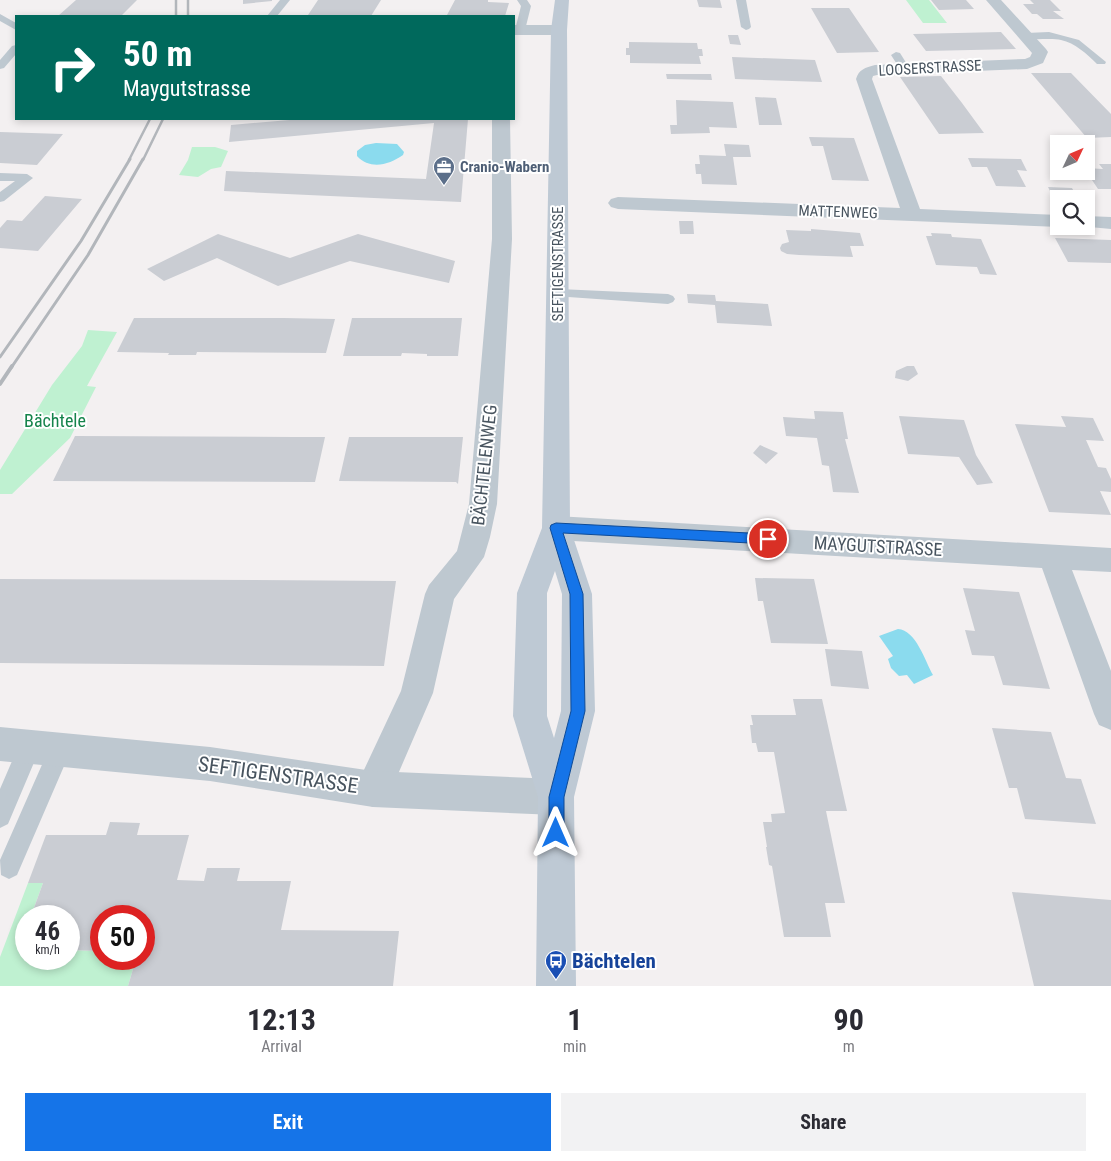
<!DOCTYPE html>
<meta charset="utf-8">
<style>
body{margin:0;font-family:"Roboto Condensed",sans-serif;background:#f2f2f3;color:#2b2b33;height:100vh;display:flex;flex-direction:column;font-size:19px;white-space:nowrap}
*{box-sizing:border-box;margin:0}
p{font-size:16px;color:#7c7c81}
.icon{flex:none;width:28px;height:28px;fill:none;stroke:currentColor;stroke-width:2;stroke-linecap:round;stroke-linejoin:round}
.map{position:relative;height:986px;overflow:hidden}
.side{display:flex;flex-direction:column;background:#fff;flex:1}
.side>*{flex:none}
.top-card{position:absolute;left:15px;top:15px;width:500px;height:105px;border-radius:0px;box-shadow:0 2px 8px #0003;background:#00695c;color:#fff;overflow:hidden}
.needle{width:32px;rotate:46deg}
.controls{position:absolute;left:1050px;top:135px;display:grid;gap:10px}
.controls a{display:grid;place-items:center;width:45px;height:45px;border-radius:0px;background:#fff;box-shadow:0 2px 8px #0003;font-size:25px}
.speed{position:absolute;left:15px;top:905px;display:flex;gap:10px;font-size:25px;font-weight:700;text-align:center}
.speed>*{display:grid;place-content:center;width:65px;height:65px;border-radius:50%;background:#fff;box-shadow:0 2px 8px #0003;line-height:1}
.speed small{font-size:12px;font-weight:400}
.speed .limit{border:8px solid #d22;background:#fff;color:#111}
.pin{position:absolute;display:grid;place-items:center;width:42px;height:42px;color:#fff;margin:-21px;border:2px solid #fff;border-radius:50%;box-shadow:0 1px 5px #0007}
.me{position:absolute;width:55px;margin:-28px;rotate:0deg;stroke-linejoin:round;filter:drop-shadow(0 0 4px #0008)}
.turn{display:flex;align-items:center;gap:18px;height:105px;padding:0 25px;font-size:22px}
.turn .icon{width:65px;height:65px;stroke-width:2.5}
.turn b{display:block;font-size:35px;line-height:42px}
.eta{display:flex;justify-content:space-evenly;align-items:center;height:85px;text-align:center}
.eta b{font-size:30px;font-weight:700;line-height:35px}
.action{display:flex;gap:10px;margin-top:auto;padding:10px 25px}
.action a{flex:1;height:58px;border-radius:0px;background:#1574e8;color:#fff;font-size:20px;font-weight:700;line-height:58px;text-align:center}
.action a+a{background:#f2f2f3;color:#2b2b33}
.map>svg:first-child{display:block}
.green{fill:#bff1d1}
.water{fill:#8bdbee}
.building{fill:#cacdd3}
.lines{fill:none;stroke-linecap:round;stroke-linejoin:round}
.service{fill:#bec8d0;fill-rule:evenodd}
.minor{fill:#bec8d0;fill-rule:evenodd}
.tertiary{fill:#bec8d0;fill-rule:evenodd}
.secondary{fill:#bec9d4;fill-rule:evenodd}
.rail-far2{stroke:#b2b6bb;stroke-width:2.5}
.rail-far1{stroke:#b2b6bb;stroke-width:3}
.rail{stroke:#b2b6bb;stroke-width:4}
.route{fill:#1574e8;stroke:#0e4b97}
.labels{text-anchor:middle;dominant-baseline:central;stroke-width:4;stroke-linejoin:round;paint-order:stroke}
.far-street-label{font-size:15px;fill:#48545f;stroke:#fff}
.far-service-label{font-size:15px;font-weight:bold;fill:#4e5e75;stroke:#fff;text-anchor:start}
.park-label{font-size:18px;fill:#15834b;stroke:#fff}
.street-label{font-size:18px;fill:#48545f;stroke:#fff}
.near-street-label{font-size:21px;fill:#48545f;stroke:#fff}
.near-transit-label{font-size:21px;font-weight:bold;fill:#164399;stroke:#fff;text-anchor:start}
</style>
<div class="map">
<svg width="1111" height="986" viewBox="0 0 1111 986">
<rect width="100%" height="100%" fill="#f3f0f1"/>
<path class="green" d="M 906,0 L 929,0 L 947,23 L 923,23 Z
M 192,147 L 215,147 L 228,151 L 221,167 L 211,169 L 198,177 L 179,175 L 188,160 Z
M 88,330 L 117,332 L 87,386 L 96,387 L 70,438 L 12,494 L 0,494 L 0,470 L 52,385 L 82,346 Z
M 28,883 L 43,883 L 31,916 L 26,916 L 26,929 L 24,936 L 26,936 L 26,959 L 69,959 L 69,950 L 101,951 L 101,959 L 136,959 L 128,986 L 0,986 L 0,957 Z"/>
<path class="water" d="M 376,143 L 397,144 L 404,152 L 403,155 C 389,165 370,170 357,156 L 357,151 L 365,145 Z
M 898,629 C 916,630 925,661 933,675 L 914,684 L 907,675 L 899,676 L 891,668 L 888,659 L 893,656 L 879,636 Z"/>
<path class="building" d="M 76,0 L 137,0 L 122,15 L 58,16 Z
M 243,0 L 272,0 L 272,1 L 243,4 Z
M 318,0 L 381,0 L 371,16 L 308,15 Z
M 455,0 L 488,0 L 488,2 L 509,3 L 505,16 L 447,15 Z
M 697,0 L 720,0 L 722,8 L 699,7 Z
M 931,0 L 966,0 L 974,9 L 939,10 Z
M 1030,0 L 1050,0 L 1061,11 L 1053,11 L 1064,19 L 1043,19 L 1037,14 L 1032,14 L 1023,4 L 1034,4 Z
M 811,8 L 849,8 L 879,52 L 837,53 Z
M 1001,32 L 1016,49 L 926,51 L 913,34 Z
M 728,35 L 738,35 L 741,45 L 730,44 Z
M 629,42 L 697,43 L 698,49 L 702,49 L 703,56 L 699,56 L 701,64 L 630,63 L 630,55 L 626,55 L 626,48 L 629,48 Z
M 732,57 L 815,60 L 822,82 L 735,79 Z
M 1031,73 L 1071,73 L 1111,114 L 1111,137 L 1087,138 Z
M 666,74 L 711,74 L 712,80 L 667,79 Z
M 941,76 L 962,103 L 984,133 L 939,134 L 900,77 Z
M 755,97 L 776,98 L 782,125 L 759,125 Z
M 676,100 L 733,102 L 737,128 L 709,127 L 710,133 L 671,134 L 670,125 L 677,125 Z
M 301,119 L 468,119 L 461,202 L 224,191 L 226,171 L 426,179 L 434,123 L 229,142 L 231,125 Z
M 0,132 L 63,134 L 37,165 L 0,163 Z
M 809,137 L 854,138 L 869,181 L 832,180 L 823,146 L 812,146 Z
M 724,144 L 749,145 L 751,157 L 733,157 L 737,185 L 702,184 L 701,174 L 696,174 L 695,164 L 700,164 L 699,155 L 726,156 Z
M 968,158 L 1021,159 L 1027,171 L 1017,170 L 1026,187 L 996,186 L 987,167 L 972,167 Z
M 1099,164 L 1111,164 L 1111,189 L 1098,189 L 1086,171 L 1086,168 L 1103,169 Z
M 1048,187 L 1072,188 L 1078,199 L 1054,199 Z
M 45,196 L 82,199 L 38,251 L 0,248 L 0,228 L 7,220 L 22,221 Z
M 679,221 L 693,221 L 694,234 L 680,234 Z
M 811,229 L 860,233 L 864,246 L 850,246 L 853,257 L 799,255 L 787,254 L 781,251 L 780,248 L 782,244 L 789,242 L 786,230 L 811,231 Z
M 931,233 L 951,234 L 952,237 L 981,239 L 997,275 L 980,274 L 977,267 L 936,265 L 926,236 L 932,236 Z
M 218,234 L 290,258 L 358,234 L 455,261 L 449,283 L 350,261 L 278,286 L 217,258 L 164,281 L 147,269 Z
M 1055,238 L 1111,240 L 1111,263 L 1068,262 Z
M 687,294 L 715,295 L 716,301 L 768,304 L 772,326 L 717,323 L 715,305 L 688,303 Z
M 134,318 L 284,318 L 335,319 L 326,353 L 197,352 L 196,355 L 168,355 L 169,353 L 117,352 Z
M 352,318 L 462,318 L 458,356 L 427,356 L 427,354 L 402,353 L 401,356 L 343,356 Z
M 907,366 L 914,366 L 918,374 L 908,381 L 895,378 L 896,371 Z
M 814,411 L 843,412 L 848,439 L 845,439 L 859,493 L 833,492 L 829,466 L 822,465 L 817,438 L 786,436 L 783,417 L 815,419 Z
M 899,416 L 964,420 L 976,455 L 993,483 L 977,485 L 959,457 L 908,454 Z
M 1061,416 L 1093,418 L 1104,441 L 1086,440 L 1098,467 L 1106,468 L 1111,479 L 1111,492 L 1100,491 L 1111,515 L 1049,512 L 1015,424 L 1066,427 Z
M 75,436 L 294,437 L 325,437 L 315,482 L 53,481 Z
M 349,437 L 463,437 L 458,484 L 456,482 L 339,481 Z
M 760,445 L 778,453 L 766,464 L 753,453 Z
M 755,578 L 814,579 L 828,644 L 771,643 L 763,601 L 758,601 Z
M 0,579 L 255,580 L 396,581 L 384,666 L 0,663 Z
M 963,588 L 1019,592 L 1050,689 L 1003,685 L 994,656 L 972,655 L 965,630 L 975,631 Z
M 825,649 L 862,651 L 869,689 L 831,686 Z
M 793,699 L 822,699 L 847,811 L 826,811 L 845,903 L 825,903 L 831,937 L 784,937 L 772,866 L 769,865 L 766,847 L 767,847 L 763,822 L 772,822 L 771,814 L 785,813 L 774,752 L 758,752 L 756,743 L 752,743 L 750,725 L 753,725 L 751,715 L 796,715 Z
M 992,728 L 1051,732 L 1066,778 L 1081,779 L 1096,824 L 1025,819 L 1017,788 L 1009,788 Z
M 110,822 L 140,823 L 137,835 L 189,835 L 177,880 L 204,881 L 207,868 L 240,868 L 237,881 L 291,881 L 281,930 L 399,931 L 393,986 L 128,986 L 136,959 L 144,959 L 144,916 L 101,916 L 101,951 L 69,950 L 69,916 L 31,916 L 43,883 L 28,883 L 46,835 L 106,835 Z
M 1012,892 L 1111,900 L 1111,986 L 1034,986 Z"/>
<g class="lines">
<path class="service" d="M 280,0 L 290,0 L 277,16 L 267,16 Z
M 517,0 L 527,0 L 531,6 L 525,30 L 520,33 L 515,30 L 521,6 Z
M 736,0 L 746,0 L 751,27 L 749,29 L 746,30 L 741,27 Z
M 0,14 L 16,23 L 16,30 L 0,21 Z
M 1049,32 L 1079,40 L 1106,62 L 1105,64 L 1097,64 C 1087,54 1075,43 1061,40 C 1050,37 1028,42 1021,36 L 1026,33 Z
M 16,45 L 16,54 L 4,68 L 0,69 L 0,60 L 12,46 Z
M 896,52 L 900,53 L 910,69 L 909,71 L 901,71 L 900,69 L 891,55 Z
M 0,173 L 27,174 L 33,178 L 4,201 L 0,202 L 0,192 L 15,181 L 0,181 Z
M 559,289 L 668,294 L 673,296 L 675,299 L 673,302 L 668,304 L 554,296 L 552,293 L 554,290 Z
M 30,735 L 38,738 L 41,746 L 8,824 L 0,828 L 0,789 L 22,738 Z
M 60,739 L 68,742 L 71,750 L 17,875 L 9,879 L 1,875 L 0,860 L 52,742 Z"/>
<path class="minor" d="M 986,0 L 1001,0 L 1046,49 L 1048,52 L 1043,63 L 1027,69 L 877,75 L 873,76 L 872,79 L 920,209 L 1059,215 L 1059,226 L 1062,226 L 1059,227 L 618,209 L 611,207 L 608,203 L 611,199 L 618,197 L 900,208 L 856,79 C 859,69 865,68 875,65 L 1025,59 L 1030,57 L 1032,53 Z
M 514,25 L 559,25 L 564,27 L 567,30 L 564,33 L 559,35 L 514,35 Z
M 492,119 L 510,119 L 512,239 L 497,504 L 490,537 L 484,557 L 454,599 L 433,693 L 386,802 L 373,807 L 360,802 L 355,789 L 401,691 L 425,594 L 429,585 L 457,551 L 469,504 L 492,239 Z
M 1086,216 L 1111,217 L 1111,229 L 1079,226 L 1086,226 Z
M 556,516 L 1111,548 L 1111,572 L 1072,570 L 1111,671 L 1111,730 L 1099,725 L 1094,714 L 1042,568 L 556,540 L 546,536 L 542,528 L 546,520 Z"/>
<path class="tertiary" d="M 0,727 L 210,747 L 373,771 L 556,779 L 569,784 L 574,797 L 569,810 L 556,815 L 373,807 L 210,781 L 0,761 Z"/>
<path class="secondary" d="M 555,0 L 569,0 L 567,30 L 570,528 L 592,594 L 595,711 L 574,797 L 576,986 L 536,986 L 538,797 L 513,716 L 517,593 L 542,528 L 551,30 ZM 555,571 L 562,594 L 561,711 L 554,738 L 547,716 L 547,593 Z"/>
<path class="rail-far2" d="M 176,0 L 176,16
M 188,0 L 188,16
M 129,160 L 150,119
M 143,160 L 163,119"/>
<path class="rail-far1" d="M 0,357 L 81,241 L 130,159
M 11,368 L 88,255 L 143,159"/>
<path class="rail" d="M 0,384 L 12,366"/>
</g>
<path class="route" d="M 556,523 L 768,534 L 772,536 L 774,539 L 772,542 L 768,544 L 563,533 L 583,594 L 585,711 L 564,797 L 564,833 L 562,838 L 556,841 L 551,838 L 549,833 L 549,797 L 571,711 L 570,594 L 550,528 L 551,525 Z"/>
<defs>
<g id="office-pin" transform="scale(1.125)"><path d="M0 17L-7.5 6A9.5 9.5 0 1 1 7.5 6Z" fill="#5c6f8a" stroke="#fff"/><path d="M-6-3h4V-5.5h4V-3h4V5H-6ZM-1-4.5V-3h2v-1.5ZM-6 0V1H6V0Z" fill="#fff"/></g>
<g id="bus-pin" transform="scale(1.125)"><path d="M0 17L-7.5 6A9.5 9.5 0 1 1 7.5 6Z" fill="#1a4fb4" stroke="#fff"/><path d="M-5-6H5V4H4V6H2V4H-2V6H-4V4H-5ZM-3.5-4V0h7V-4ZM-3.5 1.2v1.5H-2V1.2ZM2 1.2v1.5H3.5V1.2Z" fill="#fff"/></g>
</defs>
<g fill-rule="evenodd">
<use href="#office-pin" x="444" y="167"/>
<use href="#bus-pin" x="556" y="961"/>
</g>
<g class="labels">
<g class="far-street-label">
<text transform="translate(930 68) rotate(-3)">LOOSERSTRASSE</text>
<text transform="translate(838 212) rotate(2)">MATTENWEG</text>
<text transform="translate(558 264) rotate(-90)">SEFTIGENSTRASSE</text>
</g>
<g class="far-service-label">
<text x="460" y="167">Cranio-Wabern</text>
</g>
<g class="park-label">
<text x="55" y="420">Bächtele</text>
</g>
<g class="street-label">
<text transform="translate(484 465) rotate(-84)">BÄCHTELENWEG</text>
<text transform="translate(878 546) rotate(3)">MAYGUTSTRASSE</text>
</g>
<g class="near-street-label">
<text transform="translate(278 775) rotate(8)">SEFTIGENSTRASSE</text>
</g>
<g class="near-transit-label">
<text x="572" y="961">Bächtelen</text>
</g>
</g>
</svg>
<div class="controls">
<a><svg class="needle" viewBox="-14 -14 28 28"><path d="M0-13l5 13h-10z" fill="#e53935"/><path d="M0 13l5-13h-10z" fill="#7c7c81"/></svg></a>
<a><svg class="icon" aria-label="search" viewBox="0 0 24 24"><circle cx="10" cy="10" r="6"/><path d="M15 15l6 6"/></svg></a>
</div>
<div class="speed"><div>46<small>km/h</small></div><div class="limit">50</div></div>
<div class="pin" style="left:768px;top:539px;background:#d93025"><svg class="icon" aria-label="arrive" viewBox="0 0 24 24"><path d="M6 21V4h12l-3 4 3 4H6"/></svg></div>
<svg class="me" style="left:556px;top:833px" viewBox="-20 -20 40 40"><path d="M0-17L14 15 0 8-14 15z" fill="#1574e8" stroke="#fff" stroke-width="4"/></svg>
<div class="top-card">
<div class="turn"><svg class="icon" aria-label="right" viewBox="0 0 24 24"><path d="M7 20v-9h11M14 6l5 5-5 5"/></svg><div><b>50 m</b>Maygutstrasse</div></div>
</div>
</div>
<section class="side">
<div class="eta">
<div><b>12:13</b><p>Arrival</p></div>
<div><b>1</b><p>min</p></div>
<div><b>90</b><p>m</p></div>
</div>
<div class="action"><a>Exit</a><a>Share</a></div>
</section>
